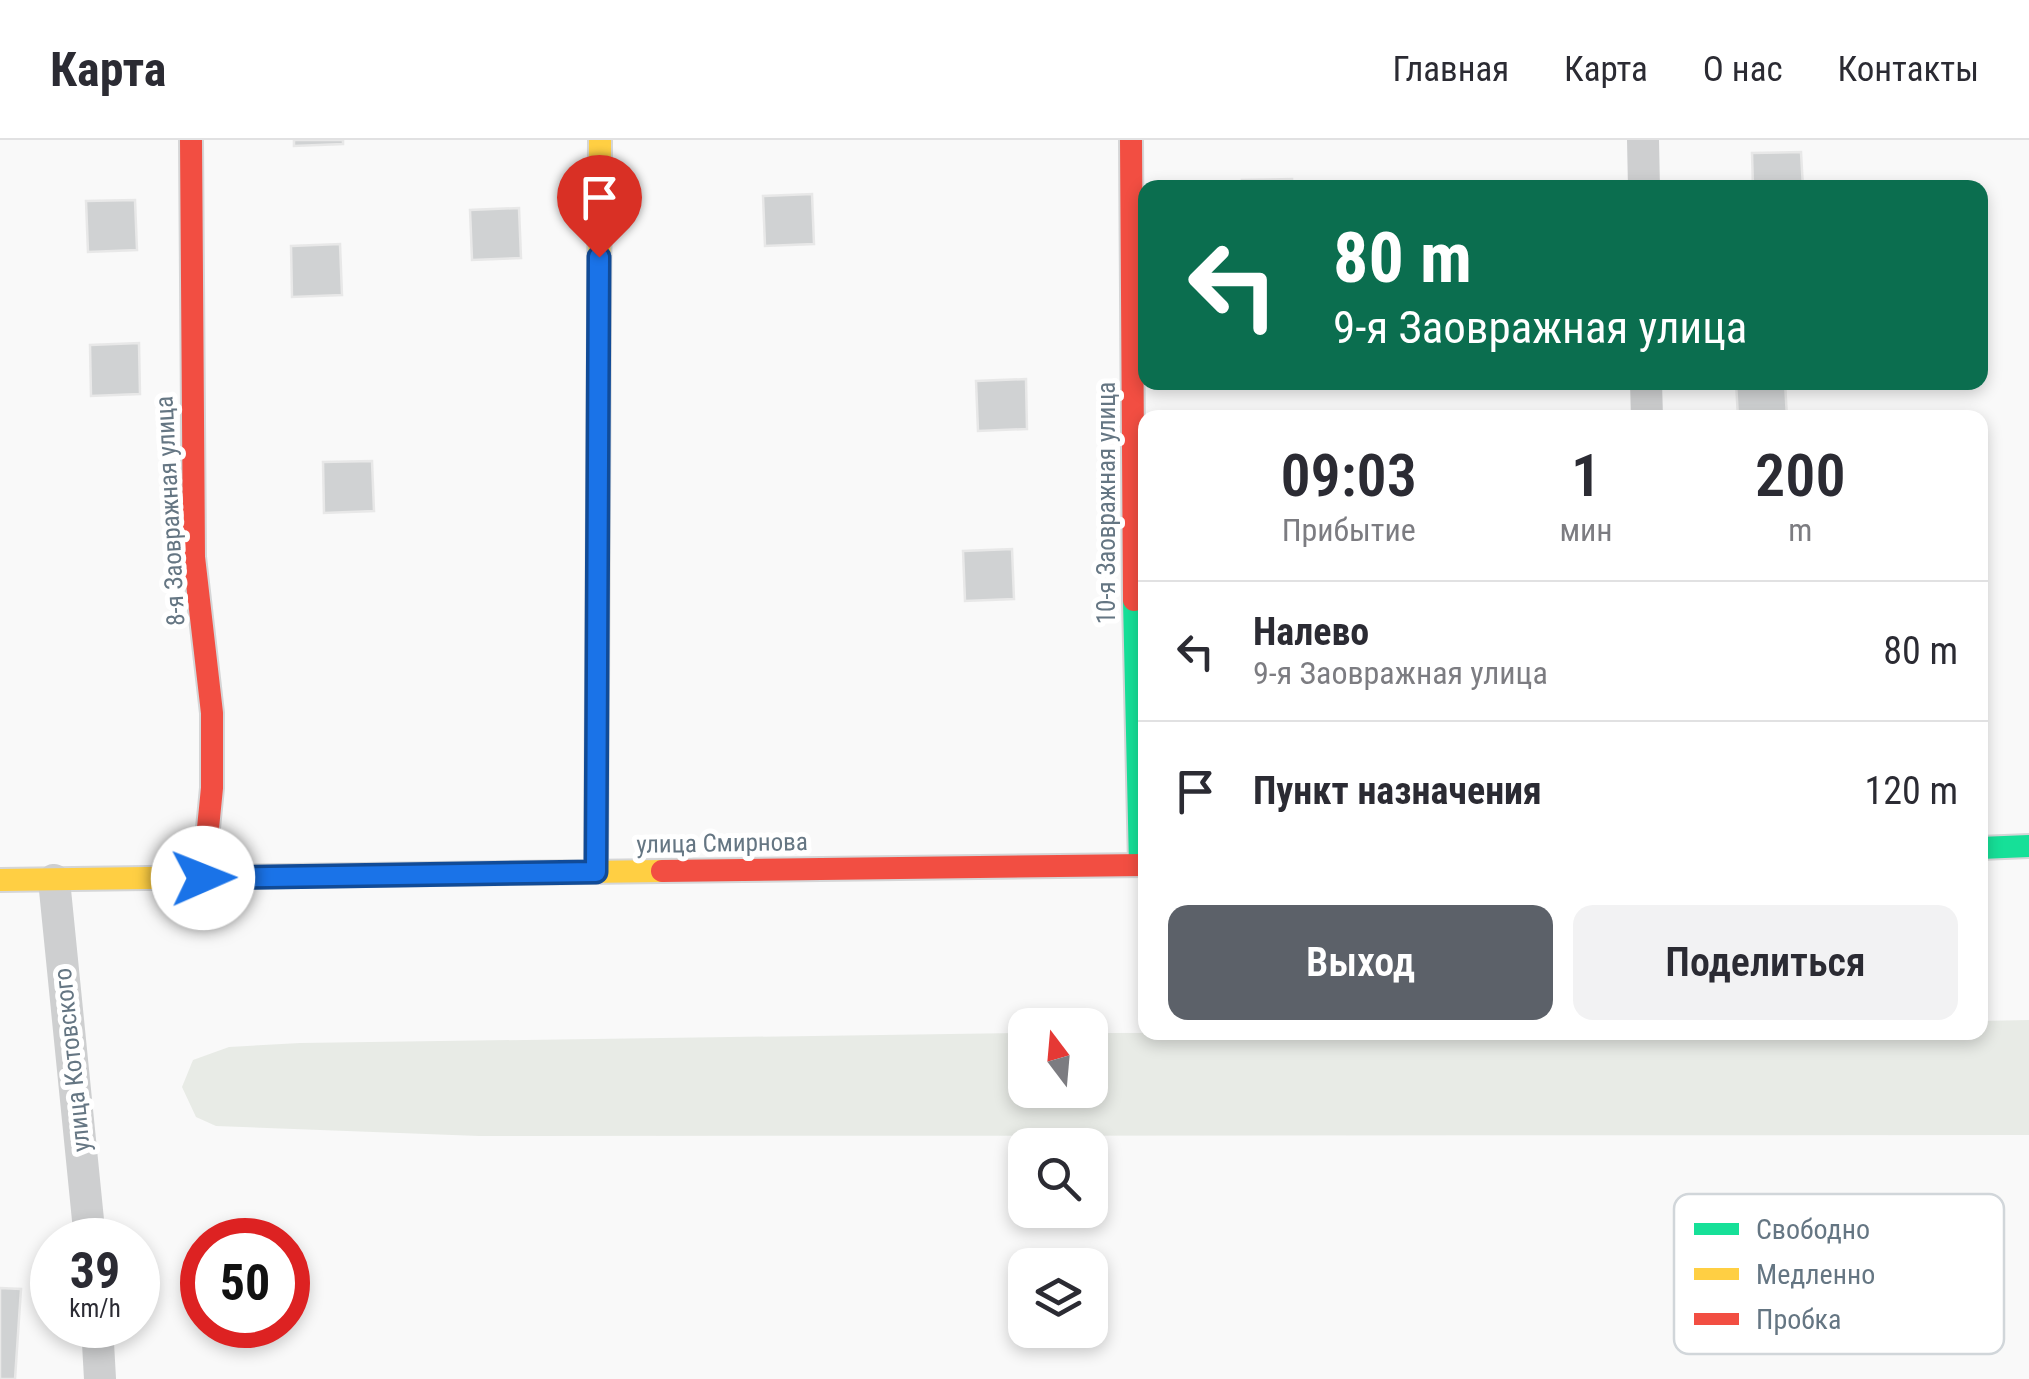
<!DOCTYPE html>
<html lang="ru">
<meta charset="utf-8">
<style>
body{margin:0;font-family:"Roboto Condensed",sans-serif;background:#f2f2f3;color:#2b2b33;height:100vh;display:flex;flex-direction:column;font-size:38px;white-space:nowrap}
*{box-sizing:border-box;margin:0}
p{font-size:32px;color:#7c7c81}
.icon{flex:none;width:55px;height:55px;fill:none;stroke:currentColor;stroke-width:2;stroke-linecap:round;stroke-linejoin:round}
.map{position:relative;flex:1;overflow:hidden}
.details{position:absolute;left:1138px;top:270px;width:850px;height:630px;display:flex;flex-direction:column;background:#fff;border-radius:20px;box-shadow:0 5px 15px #0003}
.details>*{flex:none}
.banner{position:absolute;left:1138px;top:40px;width:850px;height:210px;border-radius:20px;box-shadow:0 5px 15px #0003;background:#0b6e4f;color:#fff;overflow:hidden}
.needle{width:65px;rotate:344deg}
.fabs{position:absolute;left:1008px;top:868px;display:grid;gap:20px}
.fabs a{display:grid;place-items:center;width:100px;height:100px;border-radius:20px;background:#fff;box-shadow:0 5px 15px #0003;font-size:50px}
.speed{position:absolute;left:30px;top:1078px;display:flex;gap:20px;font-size:50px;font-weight:700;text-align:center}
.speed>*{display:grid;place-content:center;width:130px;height:130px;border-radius:50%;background:#fff;box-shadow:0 5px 15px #0003;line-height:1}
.speed small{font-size:25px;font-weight:400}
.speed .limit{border:15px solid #d22;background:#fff;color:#111}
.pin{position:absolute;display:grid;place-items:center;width:85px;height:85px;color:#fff;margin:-102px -42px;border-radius:50% 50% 50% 0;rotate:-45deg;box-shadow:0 0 10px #0007}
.pin .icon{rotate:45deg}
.me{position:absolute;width:110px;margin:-55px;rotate:89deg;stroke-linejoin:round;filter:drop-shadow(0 0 8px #0008)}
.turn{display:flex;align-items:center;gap:35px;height:210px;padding:0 30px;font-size:45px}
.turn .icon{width:130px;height:130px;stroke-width:2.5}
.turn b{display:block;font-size:70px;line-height:85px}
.eta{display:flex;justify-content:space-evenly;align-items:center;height:170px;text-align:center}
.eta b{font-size:60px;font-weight:600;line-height:70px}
.cta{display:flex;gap:20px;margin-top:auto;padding:20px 30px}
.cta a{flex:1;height:115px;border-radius:20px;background:#5c6169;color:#fff;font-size:40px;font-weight:600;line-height:115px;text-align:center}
.cta a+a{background:#f2f2f3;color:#2b2b33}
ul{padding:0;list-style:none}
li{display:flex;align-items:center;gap:30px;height:140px;padding:0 30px;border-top:2px solid #e1e1e2}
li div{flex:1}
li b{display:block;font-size:38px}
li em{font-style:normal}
header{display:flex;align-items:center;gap:60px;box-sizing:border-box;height:140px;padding:0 50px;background:#fff;border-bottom:2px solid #e1e1e2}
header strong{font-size:48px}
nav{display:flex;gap:55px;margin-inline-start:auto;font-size:35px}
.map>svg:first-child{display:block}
.green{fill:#e8ebe6}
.building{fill:#d0d2d3;stroke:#e8e8e8;stroke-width:2.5}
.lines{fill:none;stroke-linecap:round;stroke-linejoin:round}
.fast-casing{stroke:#d5d6d7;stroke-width:26}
.slow-casing{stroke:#d5d6d7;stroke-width:26}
.jam-casing{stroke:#d5d6d7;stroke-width:26}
.street{stroke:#cecfd0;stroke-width:32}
.fast{stroke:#16e098;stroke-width:22}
.slow{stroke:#ffcf43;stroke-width:22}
.jam{stroke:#f24e42;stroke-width:22}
.route-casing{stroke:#114b97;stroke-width:25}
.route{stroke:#1a73e8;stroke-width:18}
.labels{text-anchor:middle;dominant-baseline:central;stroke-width:10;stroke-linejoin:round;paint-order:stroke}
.street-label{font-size:25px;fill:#657683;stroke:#fff}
.key{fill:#fff;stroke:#d1d6da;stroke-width:2.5}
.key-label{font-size:28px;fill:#657683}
</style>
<header>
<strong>Карта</strong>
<nav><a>Главная</a><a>Карта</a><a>О нас</a><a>Контакты</a></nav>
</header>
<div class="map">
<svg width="2029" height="1239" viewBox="0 0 2029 1239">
<rect width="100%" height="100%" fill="#f9f9f9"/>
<path class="green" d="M 2029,880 L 2029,995 L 479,996 L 216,986 L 196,977 L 182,947 L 193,920 L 229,907 L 300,903 L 1025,893 L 1025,950 L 1090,950 L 1090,893 L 1980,892 L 1980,881 Z"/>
<path class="building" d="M 294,0 L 343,0 L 343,4 L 294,6 Z
M 1801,12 L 1803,48 L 1753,48 L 1752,13 Z
M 1292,39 L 1292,48 L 1243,48 L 1242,40 Z
M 812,54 L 814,104 L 765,106 L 763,56 Z
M 135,60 L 137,110 L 88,112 L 86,61 Z
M 519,68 L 521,118 L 472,120 L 470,70 Z
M 340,104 L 342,155 L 292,157 L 291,106 Z
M 139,203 L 140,254 L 91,256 L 90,205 Z
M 1026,239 L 1027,289 L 978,291 L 976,241 Z
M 1736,242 L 1785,242 L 1787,278 L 1738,278 Z
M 372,321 L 374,371 L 324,373 L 323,322 Z
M 1012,409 L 1014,459 L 965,461 L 963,411 Z
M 0,1148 L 21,1149 L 15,1239 L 0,1239 Z"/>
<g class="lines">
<g class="fast-casing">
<path id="fast" d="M 1134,460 L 1140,725
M 1980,708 L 2029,706"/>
</g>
<g class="slow-casing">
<path id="slow" d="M 596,732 L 600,0
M 0,740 L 662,731"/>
</g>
<g class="jam-casing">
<path id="jam" d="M 191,0 L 194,417 L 212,573 L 212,648 L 203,738
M 1131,0 L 1134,460
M 662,731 L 1145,725"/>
</g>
<path class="street" d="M 1643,0 L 1644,48
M 1646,242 L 1647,278
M 54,740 L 90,1100
M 97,1185 L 100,1239"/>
<use href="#fast" class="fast"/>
<use href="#slow" class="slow"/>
<use href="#jam" class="jam"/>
</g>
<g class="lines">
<g class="route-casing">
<path id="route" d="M 203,738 L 596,732 L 599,117"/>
</g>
<use href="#route" class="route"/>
</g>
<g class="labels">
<g class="street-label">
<text transform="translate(1106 363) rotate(-90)">10-я Заовражная улица</text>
<text transform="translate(170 371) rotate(-93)">8-я Заовражная улица</text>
<text transform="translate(722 703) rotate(-1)">улица Смирнова</text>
<text transform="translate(72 920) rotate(-96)">улица Котовского</text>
</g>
</g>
<rect x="1674" y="1054" width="330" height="160" rx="15" class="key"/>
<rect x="1694" y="1083" width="45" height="12" fill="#16e098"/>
<rect x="1694" y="1128" width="45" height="12" fill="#ffcf43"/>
<rect x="1694" y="1173" width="45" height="12" fill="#f24e42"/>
<g class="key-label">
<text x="1756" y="1099">Свободно</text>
<text x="1756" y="1144">Медленно</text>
<text x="1756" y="1189">Пробка</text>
</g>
</svg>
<div class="fabs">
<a><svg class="needle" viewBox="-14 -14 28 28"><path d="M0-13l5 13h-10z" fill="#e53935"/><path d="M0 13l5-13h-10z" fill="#7c7c81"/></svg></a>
<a><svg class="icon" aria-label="search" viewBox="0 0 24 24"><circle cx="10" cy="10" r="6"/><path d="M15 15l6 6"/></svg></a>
<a><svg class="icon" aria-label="layers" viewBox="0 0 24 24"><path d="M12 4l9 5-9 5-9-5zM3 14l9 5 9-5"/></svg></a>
</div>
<div class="speed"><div>39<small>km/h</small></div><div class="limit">50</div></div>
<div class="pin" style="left:599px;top:117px;background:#d93025"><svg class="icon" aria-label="arrive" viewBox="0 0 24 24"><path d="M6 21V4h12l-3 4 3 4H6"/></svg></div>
<svg class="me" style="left:203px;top:738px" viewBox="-20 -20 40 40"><circle r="19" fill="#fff"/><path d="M0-13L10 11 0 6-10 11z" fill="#1a73e8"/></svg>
<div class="banner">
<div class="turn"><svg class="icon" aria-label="left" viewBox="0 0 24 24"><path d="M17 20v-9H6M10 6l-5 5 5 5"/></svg><div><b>80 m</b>9-я Заовражная улица</div></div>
</div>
<section class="details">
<div class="eta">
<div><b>09:03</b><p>Прибытие</p></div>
<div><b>1</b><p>мин</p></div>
<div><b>200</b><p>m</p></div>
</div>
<ul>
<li><svg class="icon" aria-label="left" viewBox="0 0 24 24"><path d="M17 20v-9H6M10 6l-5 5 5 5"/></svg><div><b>Налево</b><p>9-я Заовражная улица</p></div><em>80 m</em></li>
<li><svg class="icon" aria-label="arrive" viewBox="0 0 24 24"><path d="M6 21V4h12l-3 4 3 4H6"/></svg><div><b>Пункт назначения</b></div><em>120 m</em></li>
</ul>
<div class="cta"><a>Выход</a><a>Поделиться</a></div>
</section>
</div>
